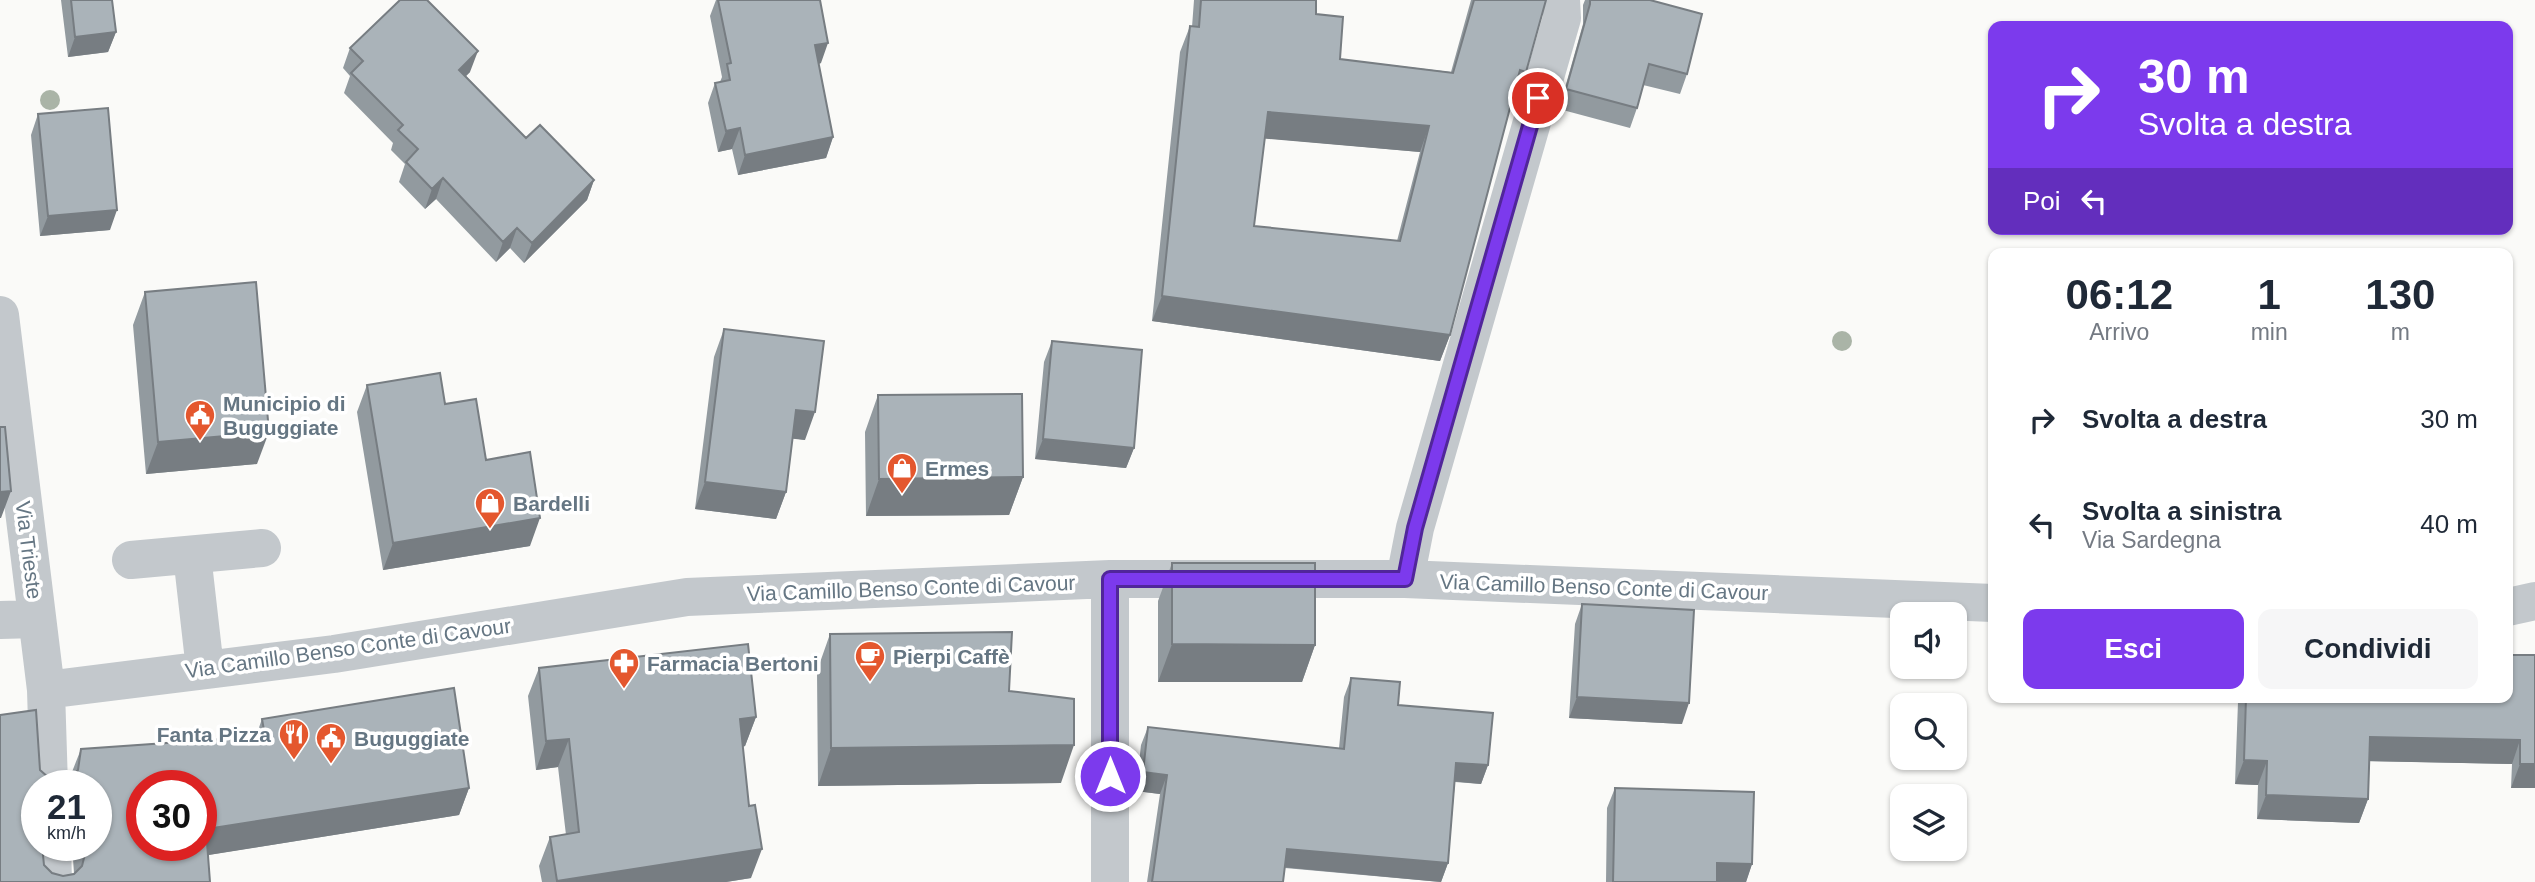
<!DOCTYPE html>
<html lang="it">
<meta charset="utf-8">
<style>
body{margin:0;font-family:Helvetica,sans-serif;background:#f6f6f7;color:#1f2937;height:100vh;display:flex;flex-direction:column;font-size:26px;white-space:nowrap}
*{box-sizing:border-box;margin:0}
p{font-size:23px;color:#747a83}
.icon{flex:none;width:38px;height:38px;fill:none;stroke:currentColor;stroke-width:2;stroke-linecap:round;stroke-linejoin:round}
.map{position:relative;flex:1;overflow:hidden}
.panel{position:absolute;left:1988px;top:248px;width:525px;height:455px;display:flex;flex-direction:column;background:#fff;border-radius:14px;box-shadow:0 2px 5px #0004}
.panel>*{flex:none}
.banner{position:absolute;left:1988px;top:21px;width:525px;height:214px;border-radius:14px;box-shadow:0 2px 5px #0004;background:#7c3aed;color:#fff;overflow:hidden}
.fabs{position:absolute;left:1890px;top:602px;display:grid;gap:14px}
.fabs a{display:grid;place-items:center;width:77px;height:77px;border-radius:14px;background:#fff;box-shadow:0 2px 5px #0004;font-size:35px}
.speed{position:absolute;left:21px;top:770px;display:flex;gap:14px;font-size:35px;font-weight:700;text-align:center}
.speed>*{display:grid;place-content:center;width:91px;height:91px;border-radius:50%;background:#fff;box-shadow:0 2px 5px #0004;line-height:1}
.speed small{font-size:18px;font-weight:400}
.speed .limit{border:10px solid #d22;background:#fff;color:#111}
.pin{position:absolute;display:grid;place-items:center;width:60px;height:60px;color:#fff;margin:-30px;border:4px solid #fff;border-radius:50%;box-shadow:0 2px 7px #0007}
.me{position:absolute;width:77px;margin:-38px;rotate:0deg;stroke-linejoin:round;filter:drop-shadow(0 0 5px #0008)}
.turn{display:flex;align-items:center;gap:24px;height:147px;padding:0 35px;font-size:32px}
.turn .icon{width:91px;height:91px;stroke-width:2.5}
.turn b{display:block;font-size:49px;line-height:60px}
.then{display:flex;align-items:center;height:66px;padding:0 35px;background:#0003;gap:14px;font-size:26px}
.eta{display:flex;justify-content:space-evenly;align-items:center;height:119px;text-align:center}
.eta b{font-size:42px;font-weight:800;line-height:49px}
.action{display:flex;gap:14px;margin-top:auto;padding:14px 35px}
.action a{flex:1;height:80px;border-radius:14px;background:#7c3aed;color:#fff;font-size:28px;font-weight:800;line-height:80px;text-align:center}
.action a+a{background:#f6f6f7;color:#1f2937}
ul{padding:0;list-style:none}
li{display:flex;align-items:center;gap:21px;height:105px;padding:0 35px}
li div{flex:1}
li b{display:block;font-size:26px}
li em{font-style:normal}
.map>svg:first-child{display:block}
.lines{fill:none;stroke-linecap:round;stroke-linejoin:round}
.street{stroke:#c3c8cc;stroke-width:38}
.tree{fill:#aab4a7}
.wall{fill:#929a9f;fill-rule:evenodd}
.shaded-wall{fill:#777d82}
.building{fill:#aab3b9;stroke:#777d82;stroke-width:2;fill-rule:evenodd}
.route-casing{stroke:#51269a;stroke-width:18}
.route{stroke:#7c3aed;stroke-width:12}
.labels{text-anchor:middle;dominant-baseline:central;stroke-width:7;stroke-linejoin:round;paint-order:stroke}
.poi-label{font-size:21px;font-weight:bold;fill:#657683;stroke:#fff;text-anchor:start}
.street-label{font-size:21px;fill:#657683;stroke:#fff}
</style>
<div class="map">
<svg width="2535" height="882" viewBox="0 0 2535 882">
<rect width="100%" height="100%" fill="#fafaf8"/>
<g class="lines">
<path class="street" d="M 0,315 L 46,690 L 49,786
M 192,555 L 205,669
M 131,560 L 262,548
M 1405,579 L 1415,528 L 1562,18 L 1561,0
M 2508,607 L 2535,601
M 0,620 L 37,619
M 46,690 L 334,654 L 687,597 L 1110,579 L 1405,579 L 1993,603
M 52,845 L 53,882
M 1110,882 L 1110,579"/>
</g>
<g class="tree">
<circle cx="50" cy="100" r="10"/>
<circle cx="1842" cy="341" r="10"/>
</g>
<path class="wall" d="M 61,0 L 112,0 L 116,32 L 108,52 L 68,57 Z
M 716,0 L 820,0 L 821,63 L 819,64 L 833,137 L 826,158 L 738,175 L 732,149 L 718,152 L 708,103 L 715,83 L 720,82 L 722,77 L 710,16 Z
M 1194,0 L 1316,0 L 1316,14 L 1340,59 L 1451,72 L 1471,0 L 1546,0 L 1526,72 L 1516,98 L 1513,97 L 1450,335 L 1440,361 L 1152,321 L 1180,52 L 1190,26 L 1192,27 ZM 1264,138 L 1420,152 L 1397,241 L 1254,226 Z
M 1585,0 L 1650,0 L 1687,74 L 1680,94 L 1643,85 L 1637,108 L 1630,128 L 1559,109 L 1583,24 L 1583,5 Z
M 350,48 L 470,72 L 466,76 L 526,138 L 594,180 L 587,200 L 524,263 L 510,248 L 496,262 L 436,199 L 425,209 L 399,182 L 405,164 L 391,150 L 393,143 L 344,93 L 350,76 L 343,68 Z
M 38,114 L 110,230 L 40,236 L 31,135 Z
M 145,292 L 257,464 L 146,474 L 133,325 Z
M 724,329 L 805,440 L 792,438 L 786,492 L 776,519 L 695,509 L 714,357 Z
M 1052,341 L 1134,448 L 1126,468 L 1035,459 L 1044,362 Z
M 367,385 L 486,460 L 530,546 L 383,570 L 357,412 Z
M 878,395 L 1023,477 L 1009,515 L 866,516 L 865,432 Z
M 1172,563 L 1315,645 L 1302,682 L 1158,682 L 1158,601 Z
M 1582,604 L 1682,724 L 1569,718 L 1575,624 Z
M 830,634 L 1061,783 L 818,786 L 817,671 Z
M 539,668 L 756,717 L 745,746 L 743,747 L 751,878 L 726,882 L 542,882 L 539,866 L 550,837 L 566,835 L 558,767 L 536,770 L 528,696 Z
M 1351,678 L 1398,705 L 1488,765 L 1481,784 L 1455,782 L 1448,863 L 1441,882 L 1285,868 L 1283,882 L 1147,882 L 1160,794 L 1136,791 L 1141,745 L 1148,727 L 1339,748 L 1344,697 Z
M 2239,698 L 2508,698 L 2535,788 L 2511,788 L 2512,764 L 2369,761 L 2368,799 L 2359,823 L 2257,819 L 2258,785 L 2235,784 L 2238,702 Z
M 262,719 L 469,788 L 459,815 L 208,855 L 210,882 L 0,882 L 40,770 L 49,778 L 60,780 L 70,777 L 81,749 L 256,736 ZM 37,786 L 96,786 L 96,845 L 72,845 L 74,873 L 63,876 L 52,873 L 44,865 Z
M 1615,788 L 1752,864 L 1746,882 L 1606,882 L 1607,808 Z"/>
<path class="shaded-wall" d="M 116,32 L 108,52 L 68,57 L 75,37 Z
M 828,43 L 821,63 L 808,66 L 815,45 Z
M 478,51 L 470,72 L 452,90 L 459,70 Z
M 1268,112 L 1429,126 L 1420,152 L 1258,138 Z
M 740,128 L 732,149 L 718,152 L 726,131 Z
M 833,137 L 826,158 L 738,175 L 745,155 Z
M 443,178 L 436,199 L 425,209 L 432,189 Z
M 594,180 L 587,200 L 524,263 L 532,243 Z
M 117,210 L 110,230 L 40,236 L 48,216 Z
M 517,228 L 510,248 L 496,262 L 503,242 Z
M 1162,296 L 1450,335 L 1440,361 L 1152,321 Z
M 796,410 L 815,412 L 805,440 L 786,438 Z
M 269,432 L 257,464 L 146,474 L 158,442 Z
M 1043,439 L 1134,448 L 1126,468 L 1035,459 Z
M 1023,477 L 1009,515 L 866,516 L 879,479 Z
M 705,482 L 786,492 L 776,519 L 695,509 Z
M 11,491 L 1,518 L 0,518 L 0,492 Z
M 540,518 L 530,546 L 383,570 L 393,543 Z
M 1172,644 L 1315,645 L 1302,682 L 1158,682 Z
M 1577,697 L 1689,703 L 1682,724 L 1569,718 Z
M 756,717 L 745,746 L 730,748 L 740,719 Z
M 2370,737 L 2520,740 L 2512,764 L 2361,761 Z
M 569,739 L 558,767 L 536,770 L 546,741 Z
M 1074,745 L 1061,783 L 818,786 L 831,748 Z
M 2244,760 L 2267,761 L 2258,785 L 2235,784 Z
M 1456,763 L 1488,765 L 1481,784 L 1450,781 Z
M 2520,764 L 2535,764 L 2535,788 L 2511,788 Z
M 1143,772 L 1167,775 L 1160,794 L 1136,791 Z
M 469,788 L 459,815 L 196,857 L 206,829 Z
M 2266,795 L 2368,799 L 2359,823 L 2257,819 Z
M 762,849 L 751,878 L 726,882 L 556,882 L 557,881 Z
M 1287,849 L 1448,863 L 1441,882 L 1281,867 Z
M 1717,863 L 1752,864 L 1746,882 L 1710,882 Z"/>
<path class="building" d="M 71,0 L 112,0 L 116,32 L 75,37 Z
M 400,0 L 427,0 L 478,51 L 459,70 L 526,138 L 540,125 L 594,180 L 532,243 L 517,228 L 503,242 L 443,178 L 432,189 L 406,162 L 418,149 L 398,130 L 403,125 L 351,73 L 363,61 L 350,48 Z
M 718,0 L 820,0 L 828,43 L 815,45 L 833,137 L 745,155 L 740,128 L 726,131 L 715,83 L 730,80 L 727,64 L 731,63 Z
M 1201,0 L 1316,0 L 1316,14 L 1343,17 L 1340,59 L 1453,73 L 1474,0 L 1546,0 L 1526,72 L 1520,70 L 1450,335 L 1162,296 L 1190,26 L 1199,27 ZM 1268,112 L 1429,126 L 1400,241 L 1254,226 Z
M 1590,0 L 1650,0 L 1702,14 L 1687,74 L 1649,64 L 1637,108 L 1566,89 L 1590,4 Z
M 108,108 L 117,210 L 48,216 L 38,114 Z
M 256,282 L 269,432 L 158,442 L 145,292 Z
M 724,329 L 824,341 L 815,412 L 796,410 L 786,492 L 705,482 Z
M 1052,341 L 1142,350 L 1134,448 L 1043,439 Z
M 440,373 L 445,404 L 476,399 L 486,460 L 530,452 L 540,518 L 393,543 L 367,385 Z
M 1022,394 L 1023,477 L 879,479 L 878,395 Z
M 0,427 L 5,427 L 11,491 L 0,492 Z
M 1172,563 L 1315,563 L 1315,645 L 1172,644 Z
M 1582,604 L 1694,610 L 1689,703 L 1577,697 Z
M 1012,632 L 1009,691 L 1074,699 L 1074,745 L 831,748 L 830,634 Z
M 748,644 L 756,717 L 740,719 L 749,806 L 755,805 L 762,849 L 557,881 L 550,837 L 579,832 L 569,739 L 546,741 L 539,668 Z
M 2508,655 L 2535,655 L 2535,764 L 2520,764 L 2520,740 L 2370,737 L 2368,799 L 2266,795 L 2267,761 L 2244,760 L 2246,698 L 2508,698 Z
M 1351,678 L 1400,682 L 1398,705 L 1493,713 L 1488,765 L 1456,763 L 1448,863 L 1287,849 L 1283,882 L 1152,882 L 1167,775 L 1143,772 L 1148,727 L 1344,749 Z
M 454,688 L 469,788 L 206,829 L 210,882 L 0,882 L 0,715 L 36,710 L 40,770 L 49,778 L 60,780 L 70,778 L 78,770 L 81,749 L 265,736 L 262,719 ZM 37,786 L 96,786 L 96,845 L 84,845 L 85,854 L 82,866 L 74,874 L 63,876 L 52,873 L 44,865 L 42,845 L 37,845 ZM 142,786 L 201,786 L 201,845 L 142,845 Z
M 1615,788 L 1754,792 L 1752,864 L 1717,863 L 1717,882 L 1613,882 Z"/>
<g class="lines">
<g class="route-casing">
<path id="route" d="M 1110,776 L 1110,579 L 1405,579 L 1415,528 L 1538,98"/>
</g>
<use href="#route" class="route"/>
</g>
<defs>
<g id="civic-pin" transform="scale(1.575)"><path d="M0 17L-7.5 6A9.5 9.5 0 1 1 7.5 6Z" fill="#e4572e" stroke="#fff"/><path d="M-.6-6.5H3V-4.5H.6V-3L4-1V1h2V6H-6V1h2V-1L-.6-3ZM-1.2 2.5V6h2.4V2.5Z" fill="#fff"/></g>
<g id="shop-pin" transform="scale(1.575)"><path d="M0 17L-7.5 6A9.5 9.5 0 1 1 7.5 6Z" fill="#e4572e" stroke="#fff"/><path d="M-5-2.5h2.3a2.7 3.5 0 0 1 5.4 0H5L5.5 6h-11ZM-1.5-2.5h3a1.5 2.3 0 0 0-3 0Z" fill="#fff"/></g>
<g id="cafe-pin" transform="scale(1.575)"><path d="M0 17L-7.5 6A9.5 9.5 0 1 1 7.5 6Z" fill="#e4572e" stroke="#fff"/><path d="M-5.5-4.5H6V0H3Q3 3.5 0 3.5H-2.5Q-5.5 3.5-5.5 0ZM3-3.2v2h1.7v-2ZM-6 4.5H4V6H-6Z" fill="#fff"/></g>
<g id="pharmacy-pin" transform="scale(1.575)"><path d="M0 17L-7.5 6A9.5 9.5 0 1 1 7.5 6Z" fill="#e4572e" stroke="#fff"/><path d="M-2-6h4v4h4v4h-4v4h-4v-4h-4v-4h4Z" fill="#fff"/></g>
<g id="restaurant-pin" transform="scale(1.575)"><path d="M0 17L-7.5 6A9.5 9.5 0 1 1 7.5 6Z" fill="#e4572e" stroke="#fff"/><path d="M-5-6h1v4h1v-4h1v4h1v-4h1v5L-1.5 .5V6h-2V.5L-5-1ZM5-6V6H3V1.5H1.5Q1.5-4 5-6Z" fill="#fff"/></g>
</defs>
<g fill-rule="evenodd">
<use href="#civic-pin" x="200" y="415"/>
<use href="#shop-pin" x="902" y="468"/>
<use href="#shop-pin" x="490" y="503"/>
<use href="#cafe-pin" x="870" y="656"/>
<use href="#pharmacy-pin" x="624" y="663"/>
<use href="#restaurant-pin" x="294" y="734"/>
<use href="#civic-pin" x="331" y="738"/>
</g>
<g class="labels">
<g class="poi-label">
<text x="223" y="403">Municipio di<tspan x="223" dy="24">Buguggiate</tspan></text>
<text x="925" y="468">Ermes</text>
<text x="513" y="503">Bardelli</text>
<text x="893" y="656">Pierpi Caffè</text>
<text x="647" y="663">Farmacia Bertoni</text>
<text x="271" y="734" text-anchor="end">Fanta Pizza</text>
<text x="354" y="738">Buguggiate</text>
</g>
<g class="street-label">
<text transform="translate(29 550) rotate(83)">Via Trieste</text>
<text transform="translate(1604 587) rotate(2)">Via Camillo Benso Conte di Cavour</text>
<text transform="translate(911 588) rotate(-2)">Via Camillo Benso Conte di Cavour</text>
<text transform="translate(348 648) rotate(-8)">Via Camillo Benso Conte di Cavour</text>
</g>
</g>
</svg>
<div class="fabs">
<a><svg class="icon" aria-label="sound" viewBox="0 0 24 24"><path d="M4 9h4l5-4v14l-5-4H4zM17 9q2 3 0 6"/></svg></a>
<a><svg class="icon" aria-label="search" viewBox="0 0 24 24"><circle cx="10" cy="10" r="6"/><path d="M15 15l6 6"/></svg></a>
<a><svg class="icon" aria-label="layers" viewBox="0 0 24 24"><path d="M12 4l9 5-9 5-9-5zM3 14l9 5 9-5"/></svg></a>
</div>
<div class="speed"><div>21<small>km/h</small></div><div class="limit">30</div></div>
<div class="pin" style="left:1538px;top:98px;background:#d93025"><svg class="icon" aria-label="arrive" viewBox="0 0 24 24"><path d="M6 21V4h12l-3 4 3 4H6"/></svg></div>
<svg class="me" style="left:1110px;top:776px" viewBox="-20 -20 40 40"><circle r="17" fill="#7c3aed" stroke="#fff" stroke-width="3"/><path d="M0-11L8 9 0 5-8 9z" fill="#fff"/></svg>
<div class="banner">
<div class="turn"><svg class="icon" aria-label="right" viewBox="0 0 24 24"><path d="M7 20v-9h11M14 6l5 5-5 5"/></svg><div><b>30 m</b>Svolta a destra</div></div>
<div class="then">Poi<svg class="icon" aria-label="left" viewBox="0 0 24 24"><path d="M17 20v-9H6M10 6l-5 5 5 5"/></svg></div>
</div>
<section class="panel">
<div class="eta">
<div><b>06:12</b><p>Arrivo</p></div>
<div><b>1</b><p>min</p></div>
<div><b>130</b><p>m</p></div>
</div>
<ul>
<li><svg class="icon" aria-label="right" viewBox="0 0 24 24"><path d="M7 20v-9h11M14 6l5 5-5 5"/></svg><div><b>Svolta a destra</b></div><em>30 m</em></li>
<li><svg class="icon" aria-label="left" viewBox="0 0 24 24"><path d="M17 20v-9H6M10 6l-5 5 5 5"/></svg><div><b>Svolta a sinistra</b><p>Via Sardegna</p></div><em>40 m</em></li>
</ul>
<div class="action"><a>Esci</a><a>Condividi</a></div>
</section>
</div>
